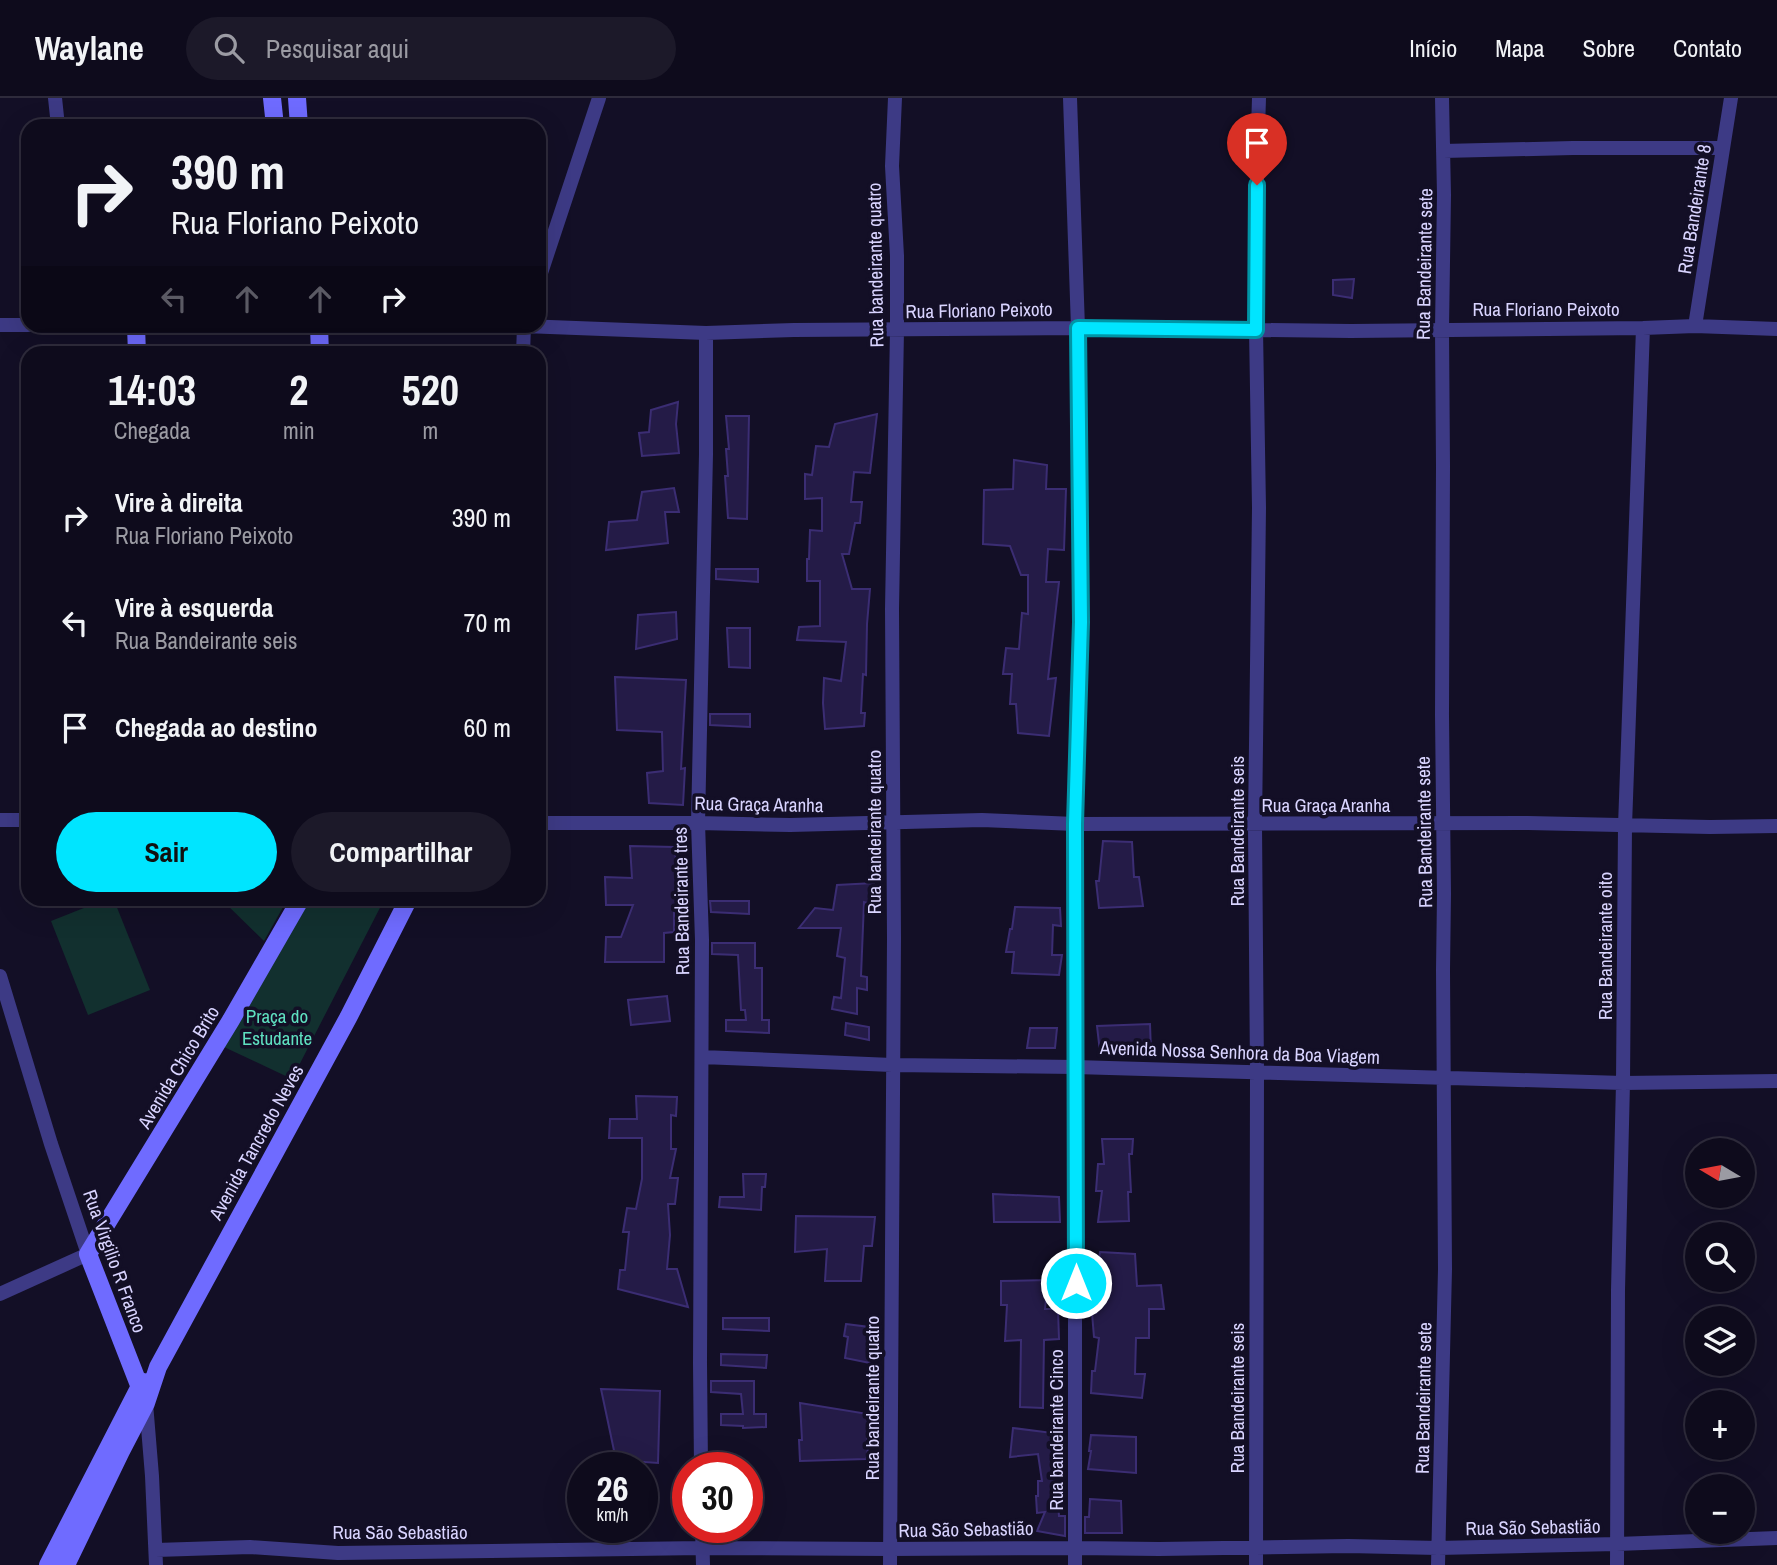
<!DOCTYPE html>
<html lang="pt">
<meta charset="utf-8">
<style>
body{margin:0;font-family:"Archivo Narrow",sans-serif;background:#1c1929;color:#f1f3f6;height:100vh;display:flex;flex-direction:column;font-size:26px;white-space:nowrap}
*{box-sizing:border-box;margin:0}
p{font-size:23px;color:#9b9ba3}
.icon{flex:none;width:38px;height:38px;fill:none;stroke:currentColor;stroke-width:2;stroke-linecap:round;stroke-linejoin:round}
.map{position:relative;flex:1;overflow:hidden}
.side{position:absolute;left:21px;top:248px;width:525px;height:560px;display:flex;flex-direction:column;background:#0e0b1c;border-radius:21px;box-shadow:0 7px 28px #0002,0 0 0 2px #2e2b3b}
.side>*{flex:none}
.banner{position:absolute;left:21px;top:21px;width:525px;height:214px;border-radius:21px;box-shadow:0 7px 28px #0002,0 0 0 2px #2e2b3b;background:#0e0b1c;color:#f1f3f6;overflow:hidden}
.needle{width:46px;rotate:280deg}
.tools{position:absolute;left:1685px;top:1040px;display:grid;gap:14px}
.tools a{display:grid;place-items:center;width:70px;height:70px;border-radius:50%;background:#0e0b1c;box-shadow:0 7px 28px #0002,0 0 0 2px #2e2b3b;font-size:35px}
.speed{position:absolute;left:567px;top:1354px;display:flex;gap:14px;font-size:35px;font-weight:700;text-align:center}
.speed>*{display:grid;place-content:center;width:91px;height:91px;border-radius:50%;background:#0e0b1c;box-shadow:0 7px 28px #0002,0 0 0 2px #2e2b3b;line-height:1}
.speed small{font-size:18px;font-weight:400}
.speed .limit{border:10px solid #d22;background:#fff;color:#111}
.pin{position:absolute;display:grid;place-items:center;width:60px;height:60px;color:#fff;margin:-72px -30px;border-radius:50% 50% 50% 0;rotate:-45deg;box-shadow:0 0 7px #0007}
.pin .icon{rotate:45deg}
.me{position:absolute;width:77px;margin:-38px;rotate:0deg;stroke-linejoin:round;filter:drop-shadow(0 0 5px #0008)}
.turn{display:flex;align-items:center;gap:24px;height:147px;padding:0 35px;font-size:32px}
.turn .icon{width:91px;height:91px;stroke-width:2.5}
.turn b{display:block;font-size:49px;line-height:60px}
.lanes{display:flex;align-items:center;height:66px;padding:0 35px;background:#0003;justify-content:center;gap:35px;direction:ltr}
.lanes .off{opacity:.35}
.eta{display:flex;justify-content:space-evenly;align-items:center;height:119px;text-align:center}
.eta b{font-size:42px;font-weight:700;line-height:49px}
.button{display:flex;gap:14px;margin-top:auto;padding:14px 35px}
.button a{flex:1;height:80px;border-radius:42px;background:#00e5ff;color:#111;font-size:28px;font-weight:700;line-height:80px;text-align:center}
.button a+a{background:#1c1929;color:#f1f3f6}
ul{padding:0;list-style:none}
li{display:flex;align-items:center;gap:21px;height:105px;padding:0 35px}
li div{flex:1}
li b{display:block;font-size:26px}
li em{font-style:normal}
header{display:flex;align-items:center;gap:42px;box-sizing:border-box;height:98px;padding:0 35px;background:#0e0b1c;border-bottom:2px solid #2e2b3b}
header strong{font-size:33px}
nav{display:flex;gap:38px;margin-inline-start:auto;font-size:24px}
.search{width:490px;height:63px;background:#1c1929;display:flex;align-items:center;gap:18px;box-sizing:border-box;padding:0 24px;border-radius:38px;color:#9b9ba3;font-size:26px}
.map>svg:first-child{display:block}
.green{fill:#12302f}
.building{fill:#241b47;stroke:#3b2d73;stroke-width:2}
.lines{fill:none;stroke-linecap:round;stroke-linejoin:round}
.street{stroke:#3d3a85;stroke-width:14}
.secondary{stroke:#6f6bff;stroke-width:18}
.route-casing{stroke:#0095a6;stroke-width:18}
.route{stroke:#00e5ff;stroke-width:12}
.labels{text-anchor:middle;dominant-baseline:central;stroke-width:7;stroke-linejoin:round;paint-order:stroke}
.street-label{font-size:19px;fill:#d9d4ff;stroke:#130f26}
.park-label{font-size:19px;fill:#5fe0c0;stroke:#130f26}
</style>
<header>
<strong>Waylane</strong>
<div class="search"><svg class="icon" aria-label="search" viewBox="0 0 24 24"><circle cx="10" cy="10" r="6"/><path d="M15 15l6 6"/></svg>Pesquisar aqui</div>
<nav><a>Início</a><a>Mapa</a><a>Sobre</a><a>Contato</a></nav>
</header>
<div class="map">
<svg width="1777" height="1467" viewBox="0 0 1777 1467">
<rect width="100%" height="100%" fill="#130f26"/>
<path class="green" d="M 104,802 L 114,802 L 150,892 L 88,917 L 51,823 Z
M 222,802 L 287,802 L 264,843 Z
M 307,802 L 384,802 L 292,981 L 224,949 Z"/>
<path class="building" d="M 1354,181 L 1352,200 L 1333,197 L 1333,182 Z
M 678,304 L 676,326 L 679,355 L 642,358 L 639,335 L 649,334 L 651,312 Z
M 877,316 L 870,375 L 854,374 L 851,404 L 862,404 L 860,425 L 855,425 L 849,456 L 842,456 L 852,491 L 870,491 L 867,526 L 866,577 L 863,576 L 861,615 L 865,615 L 864,628 L 825,631 L 823,605 L 824,580 L 841,583 L 846,544 L 797,542 L 799,529 L 820,528 L 820,483 L 807,483 L 807,461 L 809,461 L 810,432 L 822,433 L 822,400 L 805,401 L 805,376 L 812,377 L 816,348 L 829,349 L 835,326 Z
M 726,318 L 749,318 L 747,421 L 728,420 L 725,378 L 728,378 L 726,351 L 729,351 Z
M 1014,362 L 1047,367 L 1046,391 L 1066,391 L 1064,452 L 1048,451 L 1046,484 L 1059,484 L 1048,581 L 1056,580 L 1049,638 L 1018,635 L 1016,606 L 1010,606 L 1012,576 L 1003,576 L 1006,550 L 1019,551 L 1022,515 L 1028,516 L 1028,477 L 1021,477 L 1010,448 L 983,446 L 984,392 L 1013,391 Z
M 674,390 L 679,414 L 665,414 L 668,445 L 606,452 L 609,424 L 637,422 L 642,394 Z
M 716,471 L 758,471 L 758,484 L 716,481 Z
M 676,514 L 677,541 L 636,551 L 638,517 Z
M 727,530 L 750,530 L 750,570 L 729,569 Z
M 615,579 L 686,582 L 681,671 L 685,670 L 683,707 L 649,705 L 647,675 L 663,673 L 662,634 L 617,632 Z
M 710,616 L 750,616 L 750,629 L 710,627 Z
M 1103,743 L 1132,744 L 1134,779 L 1139,779 L 1143,808 L 1099,810 L 1096,783 L 1099,783 Z
M 630,748 L 675,749 L 677,782 L 690,782 L 685,807 L 674,807 L 674,834 L 664,835 L 664,864 L 605,864 L 606,839 L 621,839 L 633,807 L 606,807 L 605,779 L 632,780 Z
M 874,785 L 875,807 L 864,804 L 861,878 L 867,879 L 867,892 L 857,890 L 857,916 L 832,911 L 834,899 L 841,900 L 845,860 L 837,858 L 841,830 L 799,830 L 815,810 L 833,812 L 837,787 Z
M 710,803 L 749,803 L 749,816 L 711,814 Z
M 1015,809 L 1060,810 L 1061,828 L 1053,827 L 1052,857 L 1062,857 L 1059,877 L 1012,875 L 1014,854 L 1006,854 L 1010,831 L 1012,831 Z
M 712,845 L 755,845 L 755,870 L 762,870 L 762,922 L 769,922 L 769,935 L 726,933 L 726,922 L 746,922 L 745,912 L 741,912 L 738,857 L 712,856 Z
M 667,898 L 670,923 L 631,927 L 628,902 Z
M 846,925 L 869,929 L 869,942 L 845,937 Z
M 1150,926 L 1151,954 L 1100,954 L 1097,928 Z
M 1030,930 L 1057,930 L 1055,950 L 1027,950 Z
M 636,998 L 677,999 L 676,1018 L 671,1017 L 671,1051 L 676,1051 L 670,1080 L 678,1080 L 675,1106 L 668,1106 L 670,1137 L 667,1171 L 677,1171 L 688,1209 L 618,1191 L 620,1172 L 625,1172 L 629,1134 L 623,1134 L 627,1110 L 636,1111 L 642,1081 L 642,1040 L 609,1040 L 610,1021 L 637,1021 Z
M 1102,1041 L 1133,1041 L 1132,1056 L 1129,1056 L 1131,1094 L 1128,1094 L 1129,1123 L 1098,1124 L 1102,1093 L 1096,1093 L 1098,1066 L 1104,1066 Z
M 743,1076 L 766,1076 L 765,1089 L 762,1089 L 761,1112 L 719,1109 L 720,1099 L 744,1099 Z
M 993,1096 L 1059,1099 L 1060,1124 L 994,1124 Z
M 796,1118 L 875,1119 L 872,1148 L 864,1148 L 861,1183 L 825,1183 L 827,1151 L 795,1154 Z
M 1100,1154 L 1135,1156 L 1137,1188 L 1161,1187 L 1164,1211 L 1149,1211 L 1149,1240 L 1136,1240 L 1135,1276 L 1145,1276 L 1142,1300 L 1091,1295 L 1092,1273 L 1095,1273 L 1099,1240 L 1094,1239 L 1092,1215 L 1096,1215 L 1091,1190 L 1095,1190 Z
M 1048,1182 L 1045,1211 L 1058,1211 L 1059,1241 L 1044,1242 L 1043,1310 L 1020,1309 L 1021,1242 L 1005,1243 L 1007,1207 L 1001,1207 L 1001,1183 Z
M 723,1220 L 769,1220 L 769,1233 L 723,1231 Z
M 846,1226 L 869,1229 L 870,1265 L 845,1260 L 848,1239 L 844,1238 Z
M 721,1256 L 767,1257 L 766,1270 L 721,1267 Z
M 711,1283 L 754,1283 L 754,1316 L 766,1316 L 766,1329 L 743,1330 L 743,1328 L 721,1327 L 721,1316 L 743,1316 L 741,1296 L 711,1294 Z
M 601,1291 L 660,1293 L 658,1365 L 616,1362 Z
M 800,1305 L 868,1316 L 867,1341 L 870,1341 L 866,1361 L 800,1363 L 799,1342 L 802,1342 Z
M 1013,1330 L 1053,1335 L 1051,1361 L 1059,1360 L 1057,1390 L 1059,1418 L 1065,1418 L 1065,1438 L 1037,1433 L 1045,1414 L 1037,1415 L 1036,1398 L 1038,1398 L 1038,1383 L 1042,1383 L 1038,1356 L 1010,1359 Z
M 1091,1337 L 1136,1339 L 1136,1375 L 1088,1371 L 1091,1353 L 1089,1353 Z
M 1090,1401 L 1121,1403 L 1122,1435 L 1085,1435 L 1085,1419 L 1089,1419 Z"/>
<g class="lines">
<path class="street" d="M 55,0 L 58,28
M 1070,0 L 1078,230 L 1081,524 L 1075,726 L 1075,1467
M 1443,53 L 1573,50 L 1722,50
M 539,181 L 599,0
M 0,227 L 28,227
M 391,228 L 524,228 L 706,235 L 794,232 L 1078,230 L 1351,233 L 1643,230 L 1695,228 L 1777,231
M 1695,228 L 1731,0
M 523,256 L 524,228
M 0,722 L 28,722
M 539,725 L 698,725 L 790,727 L 982,722 L 1075,726 L 1528,725 L 1710,729 L 1777,728
M 0,878 L 51,1046 L 88,1156 L 0,1196
M 702,959 L 892,967 L 1075,969 L 1623,985 L 1777,983
M 146,1305 L 152,1378 L 156,1467
M 701,1370 L 700,1265 L 702,842 L 698,725 L 706,356 L 706,235
M 702,1430 L 703,1467
M 156,1452 L 250,1449 L 338,1455 L 702,1450 L 889,1451 L 1075,1450 L 1159,1451 L 1348,1448 L 1438,1450 L 1617,1446 L 1777,1440
M 890,1467 L 894,840 L 892,511 L 897,232 L 897,158 L 892,68 L 895,0
M 1256,1467 L 1257,975 L 1255,726 L 1259,410 L 1256,231 L 1257,63 L 1259,0
M 1438,1467 L 1445,1171 L 1443,872 L 1444,796 L 1442,617 L 1443,368 L 1442,231 L 1444,97 L 1442,0
M 1617,1467 L 1618,1192 L 1623,985 L 1625,728 L 1643,230"/>
<path class="secondary" d="M 272,0 L 275,28
M 297,0 L 299,28
M 136,228 L 137,256
M 319,228 L 320,256
M 146,1305 L 88,1156 L 231,922 L 300,802
M 48,1467 L 140,1288 L 144,1284
M 66,1467 L 121,1353 L 146,1305 L 158,1269 L 348,920 L 408,802"/>
</g>
<g class="lines">
<g class="route-casing">
<path id="route" d="M 1076,1185 L 1075,726 L 1081,524 L 1078,230 L 1256,232 L 1257,87"/>
</g>
<use href="#route" class="route"/>
</g>
<g class="labels">
<g class="street-label">
<text transform="translate(1694 111) rotate(-81)">Rua Bandeirante 8</text>
<text transform="translate(1424 166) rotate(-89)">Rua Bandeirante sete</text>
<text transform="translate(875 167) rotate(-91)">Rua bandeirante quatro</text>
<text x="1546" y="211">Rua Floriano Peixoto</text>
<text transform="translate(979 212) rotate(-1)">Rua Floriano Peixoto</text>
<text transform="translate(759 706) rotate(1)">Rua Graça Aranha</text>
<text x="1326" y="707">Rua Graça Aranha</text>
<text transform="translate(1237 733) rotate(-90)">Rua Bandeirante seis</text>
<text transform="translate(874 734) rotate(-90)">Rua bandeirante quatro</text>
<text transform="translate(1424 734) rotate(-91)">Rua Bandeirante sete</text>
<text transform="translate(681 803) rotate(-91)">Rua Bandeirante tres</text>
<text transform="translate(1605 848) rotate(-90)">Rua Bandeirante oito</text>
<text transform="translate(1240 954) rotate(2)">Avenida Nossa Senhora da Boa Viagem</text>
<text transform="translate(178 969) rotate(-59)">Avenida Chico Brito</text>
<text transform="translate(256 1044) rotate(-61)">Avenida Tancredo Neves</text>
<text transform="translate(115 1163) rotate(70)">Rua Virgilio R Franco</text>
<text transform="translate(872 1300) rotate(-90)">Rua bandeirante quatro</text>
<text transform="translate(1237 1300) rotate(-90)">Rua Bandeirante seis</text>
<text transform="translate(1423 1300) rotate(-89)">Rua Bandeirante sete</text>
<text transform="translate(1056 1332) rotate(-90)">Rua bandeirante Cinco</text>
<text transform="translate(1533 1429) rotate(-1)">Rua São Sebastião</text>
<text transform="translate(966 1431) rotate(-1)">Rua São Sebastião</text>
<text x="400" y="1434">Rua São Sebastião</text>
</g>
<g class="park-label">
<text x="277" y="918">Praça do<tspan x="277" dy="22">Estudante</tspan></text>
</g>
</g>
</svg>
<div class="tools">
<a><svg class="needle" viewBox="-14 -14 28 28"><path d="M0-13l5 13h-10z" fill="#e53935"/><path d="M0 13l5-13h-10z" fill="#9b9ba3"/></svg></a>
<a><svg class="icon" aria-label="search" viewBox="0 0 24 24"><circle cx="10" cy="10" r="6"/><path d="M15 15l6 6"/></svg></a>
<a><svg class="icon" aria-label="layers" viewBox="0 0 24 24"><path d="M12 4l9 5-9 5-9-5zM3 14l9 5 9-5"/></svg></a>
<a>+</a>
<a>−</a>
</div>
<div class="speed"><div>26<small>km/h</small></div><div class="limit">30</div></div>
<div class="pin" style="left:1257px;top:87px;background:#d93025"><svg class="icon" aria-label="arrive" viewBox="0 0 24 24"><path d="M6 21V4h12l-3 4 3 4H6"/></svg></div>
<svg class="me" style="left:1076px;top:1185px" viewBox="-20 -20 40 40"><circle r="17" fill="#00e5ff" stroke="#fff" stroke-width="3"/><path d="M0-11L8 9 0 5-8 9z" fill="#fff"/></svg>
<div class="banner">
<div class="turn"><svg class="icon" aria-label="right" viewBox="0 0 24 24"><path d="M7 20v-9h11M14 6l5 5-5 5"/></svg><div><b>390 m</b>Rua Floriano Peixoto</div></div>
<div class="lanes"><svg class="icon off" aria-label="left" viewBox="0 0 24 24"><path d="M17 20v-9H6M10 6l-5 5 5 5"/></svg><svg class="icon off" aria-label="ahead" viewBox="0 0 24 24"><path d="M12 20V5M6 11l6-6 6 6"/></svg><svg class="icon off" aria-label="ahead" viewBox="0 0 24 24"><path d="M12 20V5M6 11l6-6 6 6"/></svg><svg class="icon" aria-label="right" viewBox="0 0 24 24"><path d="M7 20v-9h11M14 6l5 5-5 5"/></svg></div>
</div>
<section class="side">
<div class="eta">
<div><b>14:03</b><p>Chegada</p></div>
<div><b>2</b><p>min</p></div>
<div><b>520</b><p>m</p></div>
</div>
<ul>
<li><svg class="icon" aria-label="right" viewBox="0 0 24 24"><path d="M7 20v-9h11M14 6l5 5-5 5"/></svg><div><b>Vire à direita</b><p>Rua Floriano Peixoto</p></div><em>390 m</em></li>
<li><svg class="icon" aria-label="left" viewBox="0 0 24 24"><path d="M17 20v-9H6M10 6l-5 5 5 5"/></svg><div><b>Vire à esquerda</b><p>Rua Bandeirante seis</p></div><em>70 m</em></li>
<li><svg class="icon" aria-label="arrive" viewBox="0 0 24 24"><path d="M6 21V4h12l-3 4 3 4H6"/></svg><div><b>Chegada ao destino</b></div><em>60 m</em></li>
</ul>
<div class="button"><a>Sair</a><a>Compartilhar</a></div>
</section>
</div>
